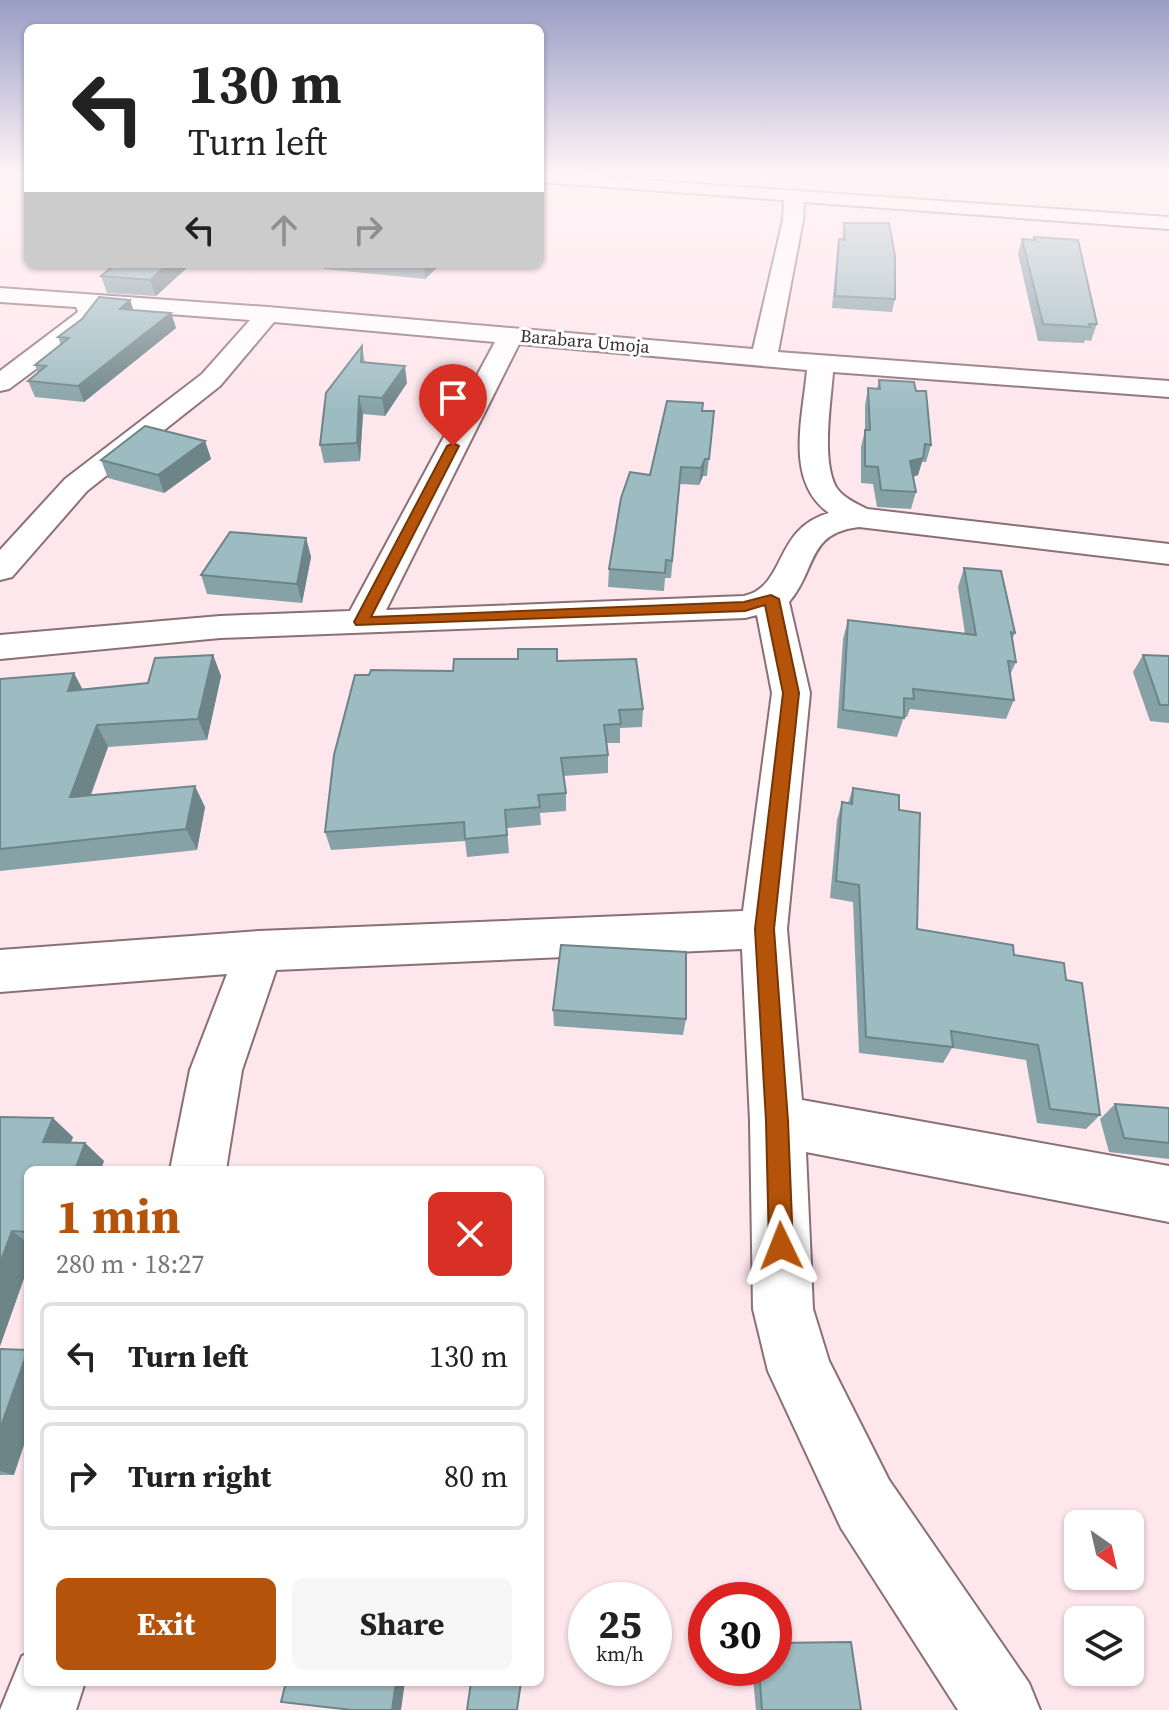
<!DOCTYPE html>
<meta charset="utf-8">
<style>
body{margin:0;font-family:"Source Serif 4",serif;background:#f6f6f6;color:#222;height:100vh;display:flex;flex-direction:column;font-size:30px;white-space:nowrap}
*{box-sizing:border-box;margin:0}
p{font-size:26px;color:#767676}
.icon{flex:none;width:44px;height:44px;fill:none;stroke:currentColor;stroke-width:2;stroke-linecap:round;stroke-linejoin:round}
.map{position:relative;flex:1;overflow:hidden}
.panel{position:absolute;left:24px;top:1166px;width:520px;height:520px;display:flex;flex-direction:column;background:#fff;border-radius:12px;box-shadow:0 2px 6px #0004}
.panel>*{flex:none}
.banner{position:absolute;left:24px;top:24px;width:520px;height:244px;border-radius:12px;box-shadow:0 2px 6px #0004;background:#fff;color:#222;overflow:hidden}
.needle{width:52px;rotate:146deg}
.fabs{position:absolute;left:1064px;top:1510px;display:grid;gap:16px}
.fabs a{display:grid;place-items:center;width:80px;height:80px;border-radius:12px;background:#fff;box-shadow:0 2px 6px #0004;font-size:40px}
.speed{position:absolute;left:568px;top:1582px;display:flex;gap:16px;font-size:40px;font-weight:700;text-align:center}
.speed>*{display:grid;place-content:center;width:104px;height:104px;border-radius:50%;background:#fff;box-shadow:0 2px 6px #0004;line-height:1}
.speed small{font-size:20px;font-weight:400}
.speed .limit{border:12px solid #d22;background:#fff;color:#111}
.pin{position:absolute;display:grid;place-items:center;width:68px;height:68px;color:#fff;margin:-82px -34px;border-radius:50% 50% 50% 0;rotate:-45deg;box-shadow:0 0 8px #0007}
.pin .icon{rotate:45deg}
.me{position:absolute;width:88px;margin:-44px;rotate:358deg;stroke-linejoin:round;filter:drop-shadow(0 0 6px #0008)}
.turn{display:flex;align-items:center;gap:28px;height:168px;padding:0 32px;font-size:36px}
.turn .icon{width:104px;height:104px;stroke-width:2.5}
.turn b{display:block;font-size:56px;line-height:68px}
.lanes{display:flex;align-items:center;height:76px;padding:0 32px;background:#0003;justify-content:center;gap:40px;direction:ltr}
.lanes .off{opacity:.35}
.round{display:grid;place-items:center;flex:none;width:84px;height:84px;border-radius:12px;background:#f6f6f6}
.headline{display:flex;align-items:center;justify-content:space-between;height:136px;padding:0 32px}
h1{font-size:48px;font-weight:700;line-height:60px;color:#b45309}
.button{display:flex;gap:16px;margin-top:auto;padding:16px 32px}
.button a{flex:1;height:92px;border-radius:12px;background:#b45309;color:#fff;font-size:32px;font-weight:700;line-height:92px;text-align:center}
.button a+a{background:#f6f6f6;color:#222}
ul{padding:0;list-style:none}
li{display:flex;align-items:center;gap:24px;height:108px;margin:0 16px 12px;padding:0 16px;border:4px solid #e0e0e0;border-radius:12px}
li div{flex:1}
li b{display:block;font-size:30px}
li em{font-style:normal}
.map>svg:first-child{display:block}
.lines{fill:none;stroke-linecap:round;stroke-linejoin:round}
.minor-casing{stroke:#8a6f77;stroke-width:4}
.minor{fill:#fff;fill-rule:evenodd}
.wall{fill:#86a2a7}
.shaded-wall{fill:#6d8488}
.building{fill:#9cbcc2;stroke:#6d8488;stroke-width:2}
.route{fill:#b45309;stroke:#753606;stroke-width:2}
.labels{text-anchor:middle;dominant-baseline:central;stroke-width:6;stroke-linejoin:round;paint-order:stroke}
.far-street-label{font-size:18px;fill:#382d30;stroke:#fff}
</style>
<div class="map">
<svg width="1169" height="1710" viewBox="0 0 1169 1710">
<rect width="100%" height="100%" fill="#fee6ed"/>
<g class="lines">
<g class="minor-casing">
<path id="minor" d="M 540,173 L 1169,217 L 1169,229 L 804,202 L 803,220 L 778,352 L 1169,381 L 1169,397 L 833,372 C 831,402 821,460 836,487 C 842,497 857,504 867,509 L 1169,544 L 1169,564 L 859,527 C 806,533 817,570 789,602 L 810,693 L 787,929 L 802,1100 L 1169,1166 L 1169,1222 L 806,1152 L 813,1309 L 829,1361 L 889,1480 L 1029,1683 L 1040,1710 L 958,1710 L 841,1528 L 768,1371 L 753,1309 L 750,1121 L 742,949 L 276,970 L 242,1070 L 226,1170 L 170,1170 L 190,1070 L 227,974 L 0,992 L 0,950 L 259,931 L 743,911 L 772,693 L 757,615 L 745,618 L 220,638 L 0,659 L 0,635 L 220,616 L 350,611 L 495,342 L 274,322 L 220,386 L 87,491 L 12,577 L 0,580 L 0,550 L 65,479 L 202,374 L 250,320 L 100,309 L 102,313 L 86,332 L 9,389 L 0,391 L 0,371 L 78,312 L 76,307 L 0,302 L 0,288 L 268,307 L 753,349 L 783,220 L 784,200 L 540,182 ZM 519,344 L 807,370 C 803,417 784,481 829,513 C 773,529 787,586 744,596 L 386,610 Z
M 28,1653 L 28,1682 L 85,1682 L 76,1710 L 0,1710 L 22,1656 Z"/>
</g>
<use href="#minor" class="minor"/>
</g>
<path class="wall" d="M 844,223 L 895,299 L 892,312 L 832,308 L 837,251 L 839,239 L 842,239 Z
M 1034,237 L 1097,324 L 1091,341 L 1085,340 L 1084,343 L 1038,341 L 1018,254 L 1022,239 L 1033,240 Z
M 191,264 L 156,296 L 107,293 L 101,276 Z
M 323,264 L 441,264 L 425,279 L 324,269 Z
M 130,300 L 133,310 L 171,313 L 176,328 L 84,402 L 35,397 L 28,381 L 38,373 L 35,365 L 61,345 L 58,337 Z
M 362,346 L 365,363 L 407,383 L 385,416 L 363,414 L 360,461 L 324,463 L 320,445 Z
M 879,380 L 916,391 L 931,445 L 926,462 L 922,462 L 918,475 L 913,477 L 916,492 L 911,509 L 877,507 L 873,484 L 861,483 L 861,447 L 865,430 L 865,405 L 868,388 L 877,389 Z
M 702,411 L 714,411 L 707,476 L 703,476 L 699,485 L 680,484 L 671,578 L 665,578 L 664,591 L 608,587 L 609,569 L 650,475 Z
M 205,441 L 211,459 L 164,493 L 108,478 L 101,460 Z
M 306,538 L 311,557 L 302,603 L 207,594 L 201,575 Z
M 964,568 L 1015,633 L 1012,639 L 1016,662 L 1010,675 L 1014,700 L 1006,719 L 910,709 L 907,717 L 904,717 L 897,737 L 837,728 L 843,639 L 848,620 L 965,634 L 958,587 Z
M 213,655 L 221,676 L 207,740 L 108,747 L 91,795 L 205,807 L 197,850 L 0,871 L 0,679 L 82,689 L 148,683 Z
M 1143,655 L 1169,656 L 1169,723 L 1150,721 L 1133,672 Z
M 558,661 L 643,709 L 642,727 L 620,728 L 620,743 L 606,743 L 608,755 L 608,773 L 563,776 L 566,793 L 566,811 L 540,813 L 541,825 L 507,828 L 509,853 L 467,857 L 465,841 L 331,850 L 325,832 L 369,675 L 453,671 Z
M 853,788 L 899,810 L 917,929 L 1014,955 L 1066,980 L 1100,1115 L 1086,1129 L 1037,1123 L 1026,1060 L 952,1048 L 943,1063 L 859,1053 L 853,902 L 830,898 L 837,820 L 842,802 L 848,803 Z
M 553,1010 L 686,1019 L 683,1035 L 554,1026 Z
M 1115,1104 L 1169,1108 L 1169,1159 L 1109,1152 L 1100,1119 Z
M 0,1117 L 73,1137 L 71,1142 L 85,1143 L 104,1161 L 28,1170 L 28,1267 L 0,1346 Z
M 0,1349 L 14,1475 L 0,1475 Z
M 752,1668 L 774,1668 L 861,1710 L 756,1710 Z"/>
<path class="shaded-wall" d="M 168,264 L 191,264 L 156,296 L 150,280 Z
M 424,264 L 441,264 L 425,279 Z
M 130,300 L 135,315 L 120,309 Z
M 171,313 L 176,328 L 84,402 L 78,386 Z
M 405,366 L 407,383 L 385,416 L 382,398 Z
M 359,396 L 363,414 L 360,461 L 357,443 Z
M 205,441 L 211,459 L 164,493 L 158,475 Z
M 923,458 L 918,475 L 905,479 L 910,461 Z
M 705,459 L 703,476 L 699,485 L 701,468 Z
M 306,538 L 311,557 L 302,603 L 297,584 Z
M 213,655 L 221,676 L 207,740 L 198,719 Z
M 74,673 L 85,694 L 68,691 Z
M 97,725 L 108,747 L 82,818 L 70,797 Z
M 195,786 L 205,807 L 197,850 L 186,829 Z
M 53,1118 L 73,1137 L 64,1161 L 43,1142 Z
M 85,1143 L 104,1161 L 101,1170 L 75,1170 Z
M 12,1231 L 28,1243 L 28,1267 L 0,1346 L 0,1263 Z
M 28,1350 L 28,1433 L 14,1475 L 0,1471 L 0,1429 Z
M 396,1682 L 405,1682 L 401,1710 L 392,1710 Z"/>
<path class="building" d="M 844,223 L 889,223 L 895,256 L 895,299 L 835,296 L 839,239 L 845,240 Z
M 1034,237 L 1078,240 L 1097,324 L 1089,324 L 1090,327 L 1043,324 L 1022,239 L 1035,240 Z
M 116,264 L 168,264 L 150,280 L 101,276 Z
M 99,297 L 130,300 L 120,309 L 171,313 L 78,386 L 28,381 L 46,366 L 35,365 L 69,338 L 58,337 L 82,319 Z
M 362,346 L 361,362 L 405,366 L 382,398 L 359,396 L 357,443 L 320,445 L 326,393 Z
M 879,380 L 914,382 L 916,391 L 926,391 L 931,445 L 925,444 L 923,458 L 910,461 L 916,492 L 881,490 L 878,467 L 865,466 L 865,430 L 870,430 L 868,388 L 880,389 Z
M 667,401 L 703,403 L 702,411 L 714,411 L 709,459 L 705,459 L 701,468 L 681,467 L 672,561 L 666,560 L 665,573 L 609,569 L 621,498 L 630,472 L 650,475 Z
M 145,426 L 205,441 L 158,475 L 101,460 Z
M 230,532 L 306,538 L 297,584 L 201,575 Z
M 964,568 L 1001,571 L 1015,633 L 1011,632 L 1016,662 L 1008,661 L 1014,700 L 913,689 L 914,699 L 904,698 L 904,718 L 843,710 L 848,620 L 976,635 Z
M 518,649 L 557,649 L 557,661 L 636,659 L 643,709 L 619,710 L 621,724 L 604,725 L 608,755 L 561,758 L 566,793 L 538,795 L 540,807 L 505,810 L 507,835 L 465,839 L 464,822 L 325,832 L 334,755 L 355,675 L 369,675 L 371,670 L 453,671 L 454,659 L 518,659 Z
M 213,655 L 198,719 L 97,725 L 70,797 L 195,786 L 186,829 L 0,849 L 0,679 L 74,673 L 68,691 L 148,683 L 155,658 Z
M 1143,655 L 1169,656 L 1169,705 L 1160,705 Z
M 853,788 L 899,795 L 899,810 L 920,813 L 917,929 L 1013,945 L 1014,955 L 1064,963 L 1066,980 L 1082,983 L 1100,1115 L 1050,1109 L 1038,1045 L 951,1031 L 953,1047 L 866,1037 L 859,885 L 836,881 L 842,802 L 852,804 Z
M 561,945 L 686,952 L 686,1019 L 553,1010 Z
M 1115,1104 L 1169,1108 L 1169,1143 L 1124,1138 Z
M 0,1117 L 53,1118 L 43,1142 L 85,1143 L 75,1170 L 28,1170 L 28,1232 L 12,1231 L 0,1263 Z
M 0,1349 L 28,1350 L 0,1429 Z
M 851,1642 L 861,1710 L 762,1710 L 759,1668 L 774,1668 L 774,1643 Z
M 286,1682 L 396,1682 L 392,1710 L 352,1710 L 281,1702 Z
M 471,1682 L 521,1682 L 517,1710 L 467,1710 Z"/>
<linearGradient id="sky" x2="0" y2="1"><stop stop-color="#989dc5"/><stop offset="0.42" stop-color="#fff4f7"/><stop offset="1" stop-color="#fff4f7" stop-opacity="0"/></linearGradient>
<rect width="1169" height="412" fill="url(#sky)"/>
<path class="route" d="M 453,443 L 459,446 L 371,617 L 744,602 L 771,595 L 779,599 L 799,693 L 774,929 L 788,1121 L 793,1246 L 790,1255 L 781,1259 L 773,1255 L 769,1246 L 766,1121 L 755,929 L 783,693 L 765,605 L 745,611 L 356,625 L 354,622 L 447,446 Z"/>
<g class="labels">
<g class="far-street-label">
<text transform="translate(585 341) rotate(5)">Barabara Umoja</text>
</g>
</g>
</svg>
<div class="fabs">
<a><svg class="needle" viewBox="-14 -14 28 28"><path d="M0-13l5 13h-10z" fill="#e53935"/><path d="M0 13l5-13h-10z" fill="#767676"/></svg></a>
<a><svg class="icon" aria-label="layers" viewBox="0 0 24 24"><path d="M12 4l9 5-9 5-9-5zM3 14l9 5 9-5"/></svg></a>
</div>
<div class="speed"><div>25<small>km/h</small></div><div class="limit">30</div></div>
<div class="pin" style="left:453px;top:446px;background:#d93025"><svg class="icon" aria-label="arrive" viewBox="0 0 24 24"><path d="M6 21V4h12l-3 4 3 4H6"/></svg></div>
<svg class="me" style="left:781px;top:1246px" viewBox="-20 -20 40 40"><path d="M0-17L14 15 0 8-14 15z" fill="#b45309" stroke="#fff" stroke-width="4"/></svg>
<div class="banner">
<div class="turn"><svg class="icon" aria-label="left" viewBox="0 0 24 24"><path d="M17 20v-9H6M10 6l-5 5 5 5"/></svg><div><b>130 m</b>Turn left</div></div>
<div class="lanes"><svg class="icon" aria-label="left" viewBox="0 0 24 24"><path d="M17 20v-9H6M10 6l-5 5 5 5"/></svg><svg class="icon off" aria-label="ahead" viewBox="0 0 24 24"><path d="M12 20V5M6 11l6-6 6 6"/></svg><svg class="icon off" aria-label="right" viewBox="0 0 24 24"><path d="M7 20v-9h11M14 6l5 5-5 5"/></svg></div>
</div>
<section class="panel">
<div class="headline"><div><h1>1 min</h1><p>280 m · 18:27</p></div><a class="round" style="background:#d93025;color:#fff"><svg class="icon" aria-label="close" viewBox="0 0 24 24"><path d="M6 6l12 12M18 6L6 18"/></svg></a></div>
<ul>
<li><svg class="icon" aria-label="left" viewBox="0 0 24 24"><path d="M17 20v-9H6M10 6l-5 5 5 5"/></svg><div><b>Turn left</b></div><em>130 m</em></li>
<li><svg class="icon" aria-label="right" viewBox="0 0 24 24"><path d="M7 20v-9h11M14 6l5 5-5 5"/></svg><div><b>Turn right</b></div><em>80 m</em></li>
</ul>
<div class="button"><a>Exit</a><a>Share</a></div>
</section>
</div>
